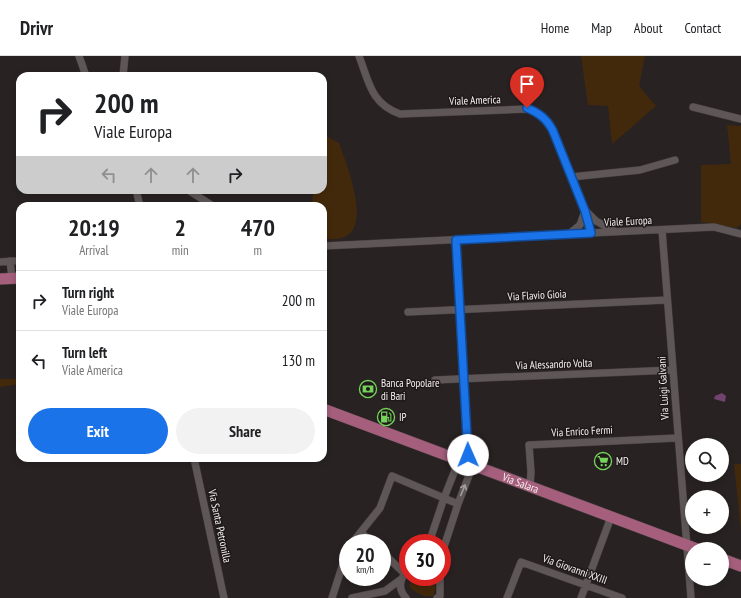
<!DOCTYPE html>
<meta charset="utf-8">
<style>
body{margin:0;font-family:"PT Sans Narrow",sans-serif;background:#f2f2f2;color:#202124;height:100vh;display:flex;flex-direction:column;font-size:15px;white-space:nowrap}
*{box-sizing:border-box;margin:0}
p{font-size:13px;color:#757577}
.icon{flex:none;width:22px;height:22px;fill:none;stroke:currentColor;stroke-width:2;stroke-linecap:round;stroke-linejoin:round}
.map{position:relative;flex:1;overflow:hidden}
.sheet{position:absolute;left:16px;top:146px;width:311px;height:260px;display:flex;flex-direction:column;background:#fff;border-radius:12px;box-shadow:0 2px 6px #0003}
.sheet>*{flex:none}
.banner{position:absolute;left:16px;top:16px;width:311px;height:122px;border-radius:12px;box-shadow:0 2px 6px #0003;background:#fff;color:#202124;overflow:hidden}
.tools{position:absolute;left:685px;top:382px;display:grid;gap:8px}
.tools a{display:grid;place-items:center;width:44px;height:44px;border-radius:50%;background:#fff;box-shadow:0 2px 6px #0003;font-size:20px}
.speed{position:absolute;left:339px;top:478px;display:flex;gap:8px;font-size:20px;font-weight:700;text-align:center}
.speed>*{display:grid;place-content:center;width:52px;height:52px;border-radius:50%;background:#fff;box-shadow:0 2px 6px #0003;line-height:1}
.speed small{font-size:10px;font-weight:400}
.speed .limit{border:6px solid #d22;background:#fff;color:#111}
.pin{position:absolute;display:grid;place-items:center;width:34px;height:34px;color:#fff;margin:-41px -17px;border-radius:50% 50% 50% 0;rotate:-45deg;box-shadow:0 0 4px #0007}
.pin .icon{rotate:45deg}
.me{position:absolute;width:44px;margin:-22px;rotate:359deg;stroke-linejoin:round;filter:drop-shadow(0 0 3px #0008)}
.turn{display:flex;align-items:center;gap:14px;height:84px;padding:0 12px;font-size:18px}
.turn .icon{width:52px;height:52px;stroke-width:2.5}
.turn b{display:block;font-size:28px;line-height:34px}
.lanes{display:flex;align-items:center;height:38px;padding:0 12px;background:#0003;justify-content:center;gap:20px;direction:ltr}
.lanes .off{opacity:.35}
.eta{display:flex;justify-content:space-evenly;align-items:center;height:68px;text-align:center}
.eta b{font-size:24px;font-weight:700;line-height:28px}
.cta{display:flex;gap:8px;margin-top:auto;padding:8px 12px}
.cta a{flex:1;height:46px;border-radius:24px;background:#1a73e8;color:#fff;font-size:16px;font-weight:700;line-height:46px;text-align:center}
.cta a+a{background:#f2f2f2;color:#202124}
ul{padding:0;list-style:none}
li{display:flex;align-items:center;gap:12px;height:60px;padding:0 12px;border-top:1px solid #e0e0e0}
li div{flex:1}
li b{display:block;font-size:15px}
li em{font-style:normal}
header{display:flex;align-items:center;gap:24px;box-sizing:border-box;height:56px;padding:0 20px;background:#fff;border-bottom:1px solid #e0e0e0}
header strong{font-size:19px}
nav{display:flex;gap:22px;margin-inline-start:auto;font-size:14px}
.map>svg:first-child{display:block}
.green{fill:#43290b}
.water{fill:#734370}
.lines{fill:none;stroke-linecap:round;stroke-linejoin:round}
.minor-casing{stroke:#443e3e;stroke-width:8}
.primary-casing{stroke:#443e3e;stroke-width:12}
.minor{stroke:#5f5757;stroke-width:7}
.primary{stroke:#a55f7d;stroke-width:11}
.oneway{stroke:#a39d9d}
.route-casing{stroke:#114b97;stroke-width:10}
.route{stroke:#1a73e8;stroke-width:7}
.labels{text-anchor:middle;dominant-baseline:central;stroke-width:3;stroke-linejoin:round;paint-order:stroke}
.street-label{font-size:11px;fill:#f7f2f2;stroke:#1f1919}
.poi-label{font-size:11px;fill:#f7f2f2;stroke:#1f1919;text-anchor:start}
</style>
<header>
<strong>Drivr</strong>
<nav><a>Home</a><a>Map</a><a>About</a><a>Contact</a></nav>
</header>
<div class="map">
<svg width="741" height="542" viewBox="0 0 741 542">
<rect width="100%" height="100%" fill="#292222"/>
<path class="green" d="M 581,0 L 645,0 L 639,30 L 656,50 L 612,88 L 608,50 L 588,49 Z
M 727,69 L 741,70 L 741,168 L 737,172 L 701,166 L 701,109 L 731,108 Z
M 326,80 L 339,87 C 346,107 374,175 341,182 C 335,184 327,184 323,179 L 323,150 L 312,149 L 313,134 L 323,134 L 323,82 Z
M 0,323 L 20,323 L 20,328 L 0,331 Z
M 734,408 L 741,408 L 741,474 Z
M 413,521 L 435,521 C 435,527 436,535 433,540 C 426,542 413,536 409,530 Z"/>
<path class="water" d="M 722,337 L 726,340 L 725,346 L 714,343 L 715,340 Z"/>
<g class="lines">
<g class="minor-casing">
<path id="minor" d="M 79,0 L 86,20
M 359,0 C 369,26 371,48 400,58 L 527,53 L 538,57 L 548,66 L 553,75 L 585,155 L 591,177
M 123,20 L 125,0
M 693,51 L 741,63
M 571,121 L 640,114 L 675,104
M 136,134 L 140,150
M 188,134 L 213,150
M 587,156 L 596,165 L 614,175
M 662,174 L 691,542
M 569,178 L 580,169 L 585,155
M 456,184 L 463,323 L 468,389 L 466,407
M 323,190 L 714,171 L 741,178
M 10,205 L 12,222
M 0,206 L 14,205
M 408,256 L 667,244
M 435,324 L 673,314
M 194,402 L 224,542
M 530,430 L 531,416 L 529,389 L 677,382
M 361,476 L 372,487
M 352,487 L 380,452 L 392,420 L 458,448
M 429,487 L 444,442 L 459,404
M 382,496 L 404,517
M 442,497 L 458,448 L 473,409
M 332,542 L 348,492
M 352,542 L 385,535 L 400,524
M 406,542 C 397,532 400,523 408,513
M 437,542 L 440,540 L 440,521
M 507,542 L 521,506 L 622,542
M 581,542 L 611,461"/>
</g>
<g class="primary-casing">
<g id="primary">
<path d="M 0,223 L 20,222"/>
<path id="s1" d="M 323,353 L 697,493"/>
<path d="M 722,503 L 741,510"/>
</g>
</g>
<use href="#minor" class="minor"/>
<use href="#primary" class="primary"/>
</g>
<defs><path id="oneway-shaft" d="M-6 0H5M1.5-3L5.5 0L1.5 3" fill="none" stroke-width="1.6" stroke-linecap="round" stroke-linejoin="round"/></defs>
<use class="oneway" href="#oneway-shaft" transform="translate(463 434) rotate(-68)"/>
<g class="lines">
<g class="route-casing">
<path id="route" d="M 468,399 L 456,184 L 591,177 L 585,155 L 553,75 C 547,63 539,57 527,52"/>
</g>
<use href="#route" class="route"/>
</g>
<defs>
<g id="bank-ring" transform="scale(0.9)"><circle r="9.5" fill="#1f1919" stroke="#74d25b" stroke-width="1.5"/><path d="M-6-4H6V4H-6ZM0-2.3a2.3 2.3 0 1 0 0 4.6a2.3 2.3 0 1 0 0-4.6Z" fill="#74d25b"/></g>
<g id="fuel-ring" transform="scale(0.9)"><circle r="9.5" fill="#1f1919" stroke="#74d25b" stroke-width="1.5"/><path d="M-5.5-6h7V0h2V4h1.3V-2.5L3-4.5l.8-.8L6-3V5H2.5V1h-1V6h-7ZM-4.2-4.7v3.2H.2V-4.7Z" fill="#74d25b"/></g>
<g id="supermarket-ring" transform="scale(0.9)"><circle r="9.5" fill="#1f1919" stroke="#74d25b" stroke-width="1.5"/><path d="M-6-5.5h2.5l.6 2H6L4.5 2H-2.5L-4.4-4H-6ZM-1.5 3.2a1.3 1.3 0 1 0 .1 0ZM3 3.2a1.3 1.3 0 1 0 .1 0Z" fill="#74d25b"/></g>
</defs>
<g fill-rule="evenodd">
<use href="#bank-ring" x="368" y="333"/>
<use href="#fuel-ring" x="386" y="361"/>
<use href="#supermarket-ring" x="603" y="405"/>
</g>
<g class="labels">
<g class="street-label">
<text transform="translate(475 44) rotate(-2)">Viale America</text>
<text transform="translate(628 165) rotate(-3)">Viale Europa</text>
<text transform="translate(537 239) rotate(-3)">Via Flavio Gioia</text>
<text transform="translate(554 308) rotate(-2)">Via Alessandro Volta</text>
<text transform="translate(663 332) rotate(-93)">Via Luigi Galvani</text>
<text transform="translate(582 375) rotate(-3)">Via Enrico Fermi</text>
<text stroke="none"><textPath href="#s1" startOffset="211">Via Salara</textPath></text>
<text transform="translate(220 470) rotate(78)">Via Santa Petronilla</text>
<text transform="translate(575 513) rotate(20)">Via Giovanni XXIII</text>
</g>
<g class="poi-label">
<text x="381" y="327">Banca Popolare<tspan x="381" dy="13">di Bari</tspan></text>
<text x="399" y="361">IP</text>
<text x="616" y="405">MD</text>
</g>
</g>
</svg>
<div class="tools">
<a><svg class="icon" aria-label="search" viewBox="0 0 24 24"><circle cx="10" cy="10" r="6"/><path d="M15 15l6 6"/></svg></a>
<a>+</a>
<a>−</a>
</div>
<div class="speed"><div>20<small>km/h</small></div><div class="limit">30</div></div>
<div class="pin" style="left:527px;top:52px;background:#d93025"><svg class="icon" aria-label="arrive" viewBox="0 0 24 24"><path d="M6 21V4h12l-3 4 3 4H6"/></svg></div>
<svg class="me" style="left:468px;top:399px" viewBox="-20 -20 40 40"><circle r="19" fill="#fff"/><path d="M0-13L10 11 0 6-10 11z" fill="#1a73e8"/></svg>
<div class="banner">
<div class="turn"><svg class="icon" aria-label="right" viewBox="0 0 24 24"><path d="M7 20v-9h11M14 6l5 5-5 5"/></svg><div><b>200 m</b>Viale Europa</div></div>
<div class="lanes"><svg class="icon off" aria-label="left" viewBox="0 0 24 24"><path d="M17 20v-9H6M10 6l-5 5 5 5"/></svg><svg class="icon off" aria-label="ahead" viewBox="0 0 24 24"><path d="M12 20V5M6 11l6-6 6 6"/></svg><svg class="icon off" aria-label="ahead" viewBox="0 0 24 24"><path d="M12 20V5M6 11l6-6 6 6"/></svg><svg class="icon" aria-label="right" viewBox="0 0 24 24"><path d="M7 20v-9h11M14 6l5 5-5 5"/></svg></div>
</div>
<section class="sheet">
<div class="eta">
<div><b>20:19</b><p>Arrival</p></div>
<div><b>2</b><p>min</p></div>
<div><b>470</b><p>m</p></div>
</div>
<ul>
<li><svg class="icon" aria-label="right" viewBox="0 0 24 24"><path d="M7 20v-9h11M14 6l5 5-5 5"/></svg><div><b>Turn right</b><p>Viale Europa</p></div><em>200 m</em></li>
<li><svg class="icon" aria-label="left" viewBox="0 0 24 24"><path d="M17 20v-9H6M10 6l-5 5 5 5"/></svg><div><b>Turn left</b><p>Viale America</p></div><em>130 m</em></li>
</ul>
<div class="cta"><a>Exit</a><a>Share</a></div>
</section>
</div>
